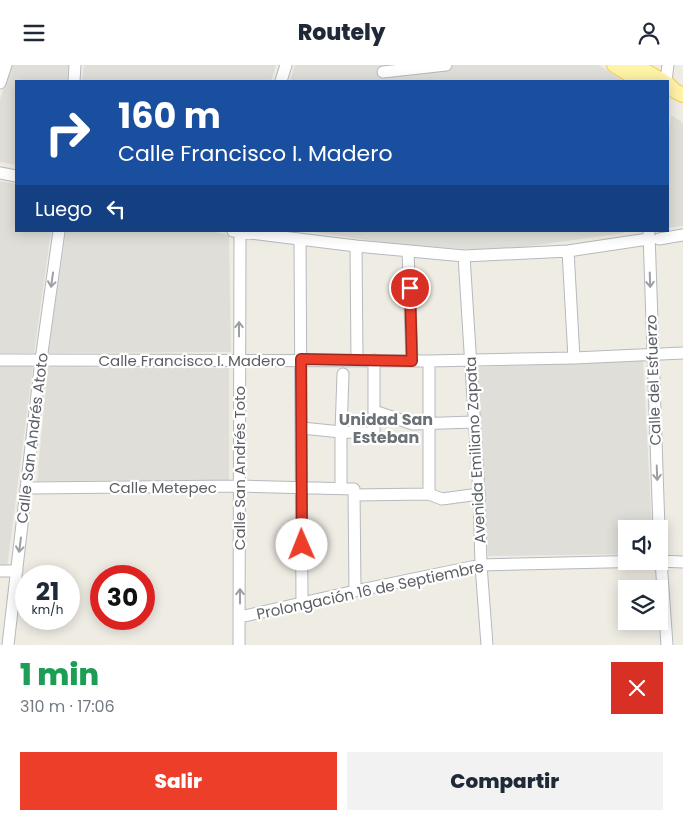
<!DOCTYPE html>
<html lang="es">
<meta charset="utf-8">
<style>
body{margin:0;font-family:Poppins,sans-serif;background:#f2f2f3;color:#1f2937;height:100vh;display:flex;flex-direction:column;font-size:19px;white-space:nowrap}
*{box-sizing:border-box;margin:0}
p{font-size:16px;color:#747a83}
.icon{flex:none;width:28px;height:28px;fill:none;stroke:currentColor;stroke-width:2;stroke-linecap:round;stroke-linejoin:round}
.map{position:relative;height:580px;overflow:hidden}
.panel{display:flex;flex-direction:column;background:#fff;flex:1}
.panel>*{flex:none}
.hud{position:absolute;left:15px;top:15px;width:654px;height:152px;border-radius:0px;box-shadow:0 2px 12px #0003;background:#1a4fa0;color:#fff;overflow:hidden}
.tools{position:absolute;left:618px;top:455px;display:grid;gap:10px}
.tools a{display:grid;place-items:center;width:50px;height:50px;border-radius:0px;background:#fff;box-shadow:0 2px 12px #0003;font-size:25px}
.speed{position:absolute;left:15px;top:500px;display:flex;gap:10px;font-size:25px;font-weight:700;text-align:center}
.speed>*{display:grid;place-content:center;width:65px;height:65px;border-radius:50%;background:#fff;box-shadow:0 2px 12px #0003;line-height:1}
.speed small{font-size:12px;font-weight:400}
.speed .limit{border:8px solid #d22;background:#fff;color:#111}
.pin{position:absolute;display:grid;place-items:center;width:42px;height:42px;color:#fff;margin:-21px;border:2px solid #fff;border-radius:50%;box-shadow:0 1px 5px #0007}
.me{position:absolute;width:55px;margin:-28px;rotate:359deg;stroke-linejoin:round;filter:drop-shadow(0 0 4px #0008)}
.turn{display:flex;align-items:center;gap:18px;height:105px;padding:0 20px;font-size:22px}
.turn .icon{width:65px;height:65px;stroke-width:2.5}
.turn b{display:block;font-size:35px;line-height:42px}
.then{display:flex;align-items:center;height:48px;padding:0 20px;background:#0003;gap:10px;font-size:19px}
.round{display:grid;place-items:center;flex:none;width:52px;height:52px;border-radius:0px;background:#f2f2f3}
.summary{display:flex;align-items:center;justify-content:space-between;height:85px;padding:0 20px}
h1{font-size:30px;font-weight:800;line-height:38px;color:#1e9e55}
.primary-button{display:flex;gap:10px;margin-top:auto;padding:10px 20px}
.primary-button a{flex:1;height:58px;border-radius:0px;background:#ed3e2a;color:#fff;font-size:20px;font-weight:800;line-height:58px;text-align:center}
.primary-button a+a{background:#f2f2f3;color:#1f2937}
header{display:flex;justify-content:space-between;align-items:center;height:65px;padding:0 20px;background:#fff;font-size:22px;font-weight:800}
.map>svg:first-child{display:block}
.industrial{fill:#dfded8}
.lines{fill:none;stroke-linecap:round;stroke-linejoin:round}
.minor-casing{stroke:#b6b9be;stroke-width:13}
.major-casing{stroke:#f4cc56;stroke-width:16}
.minor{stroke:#fff;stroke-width:11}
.major{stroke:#fff3a7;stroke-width:14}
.oneway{stroke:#9d9fa2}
.route-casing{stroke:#9a281b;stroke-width:12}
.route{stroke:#ed3e2a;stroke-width:9}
.labels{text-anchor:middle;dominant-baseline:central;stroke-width:4.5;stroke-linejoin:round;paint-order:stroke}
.street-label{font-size:15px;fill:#5b5f64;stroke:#fff}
.neighbourhood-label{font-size:16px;font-weight:bold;fill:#6c7176;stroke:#fff}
</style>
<header><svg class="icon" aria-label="menu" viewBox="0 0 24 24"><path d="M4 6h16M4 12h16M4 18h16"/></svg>Routely<svg class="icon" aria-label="person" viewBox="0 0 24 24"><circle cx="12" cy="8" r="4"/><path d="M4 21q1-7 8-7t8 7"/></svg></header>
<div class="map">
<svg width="683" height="580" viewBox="0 0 683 580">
<rect width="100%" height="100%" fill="#eeece3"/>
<path class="industrial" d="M 11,0 L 68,0 L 67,16 L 16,16 L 16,100 L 0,97 L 0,34 Z
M 84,0 L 276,0 L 271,16 L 82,16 Z
M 295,0 L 599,0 L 623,16 L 290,16 Z
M 671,50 L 683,58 L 683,161 L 668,163 L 668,72 Z
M 0,116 L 16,119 L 16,166 L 51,166 L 34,288 L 0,288 Z
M 66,166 L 212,166 L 229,171 L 231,287 L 48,288 Z
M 307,166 L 626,166 L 624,168 L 493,186 L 394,179 Z
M 643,296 L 652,464 L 626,464 L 626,489 L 488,491 L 477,302 Z
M 0,301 L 33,301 L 7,502 L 0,502 Z
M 48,302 L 229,303 L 229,415 L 37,416 Z"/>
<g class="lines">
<g class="minor-casing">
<path id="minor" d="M 383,7 L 446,0
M 74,16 L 75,0
M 281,16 L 286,0
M 666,16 L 668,0
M 0,18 L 6,0
M 0,108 L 16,111
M 233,166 L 356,181 L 464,191 L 568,186 L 648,174
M 649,168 L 659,464
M 300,174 L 302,538
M 659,174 L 683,170
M 356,181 L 357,295
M 408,186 L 412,296
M 568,186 L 574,293
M 464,191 L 479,429 L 481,500 L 487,580
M 0,295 L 429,296 L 574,293 L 683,288
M 429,296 L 429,429
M 374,346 L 413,359 L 474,357
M 302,363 L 341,367 L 374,368 L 374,295
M 27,423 L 239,421 L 354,424 L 355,526
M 341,423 L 341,367 L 343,309
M 354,430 L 429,429 L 442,434 L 479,429
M 659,468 L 667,580
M 659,496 L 683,497
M 0,506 L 17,506
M 240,552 L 355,526 L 481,500 L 651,496
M 8,580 L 41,295 L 59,166
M 239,580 L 240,166"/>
</g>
<g class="major-casing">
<path id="major" d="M 614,0 L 640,16
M 635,0 L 663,16
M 668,19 L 675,26 L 683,30"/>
</g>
<use href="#minor" class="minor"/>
<use href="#major" class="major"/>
</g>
<defs><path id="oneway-shaft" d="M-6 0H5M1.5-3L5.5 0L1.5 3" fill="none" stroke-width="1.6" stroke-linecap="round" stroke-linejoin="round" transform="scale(1.25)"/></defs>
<g class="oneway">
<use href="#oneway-shaft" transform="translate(52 215) rotate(98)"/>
<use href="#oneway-shaft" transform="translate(650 215) rotate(88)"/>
<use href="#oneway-shaft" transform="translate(239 264) rotate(-90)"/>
<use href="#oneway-shaft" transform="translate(657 408) rotate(88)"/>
<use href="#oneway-shaft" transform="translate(20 480) rotate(97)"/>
<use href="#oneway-shaft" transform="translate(240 531) rotate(-90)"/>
</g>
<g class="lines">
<g class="route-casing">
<path id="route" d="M 302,480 L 301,294 L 412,296 L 410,223"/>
</g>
<use href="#route" class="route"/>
</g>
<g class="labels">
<g class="street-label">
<text x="192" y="295">Calle Francisco I. Madero</text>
<text transform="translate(653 315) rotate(-92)">Calle del Esfuerzo</text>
<text transform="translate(32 373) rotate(-83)">Calle San Andrés Atoto</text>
<text transform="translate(475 385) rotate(-93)">Avenida Emiliano Zapata</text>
<text transform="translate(239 403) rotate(-90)">Calle San Andrés Toto</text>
<text x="163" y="422">Calle Metepec</text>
<text transform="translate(370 525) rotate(-12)">Prolongación 16 de Septiembre</text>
</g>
<g class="neighbourhood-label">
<text x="386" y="354">Unidad San<tspan x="386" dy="18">Esteban</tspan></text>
</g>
</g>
</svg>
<div class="tools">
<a><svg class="icon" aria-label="sound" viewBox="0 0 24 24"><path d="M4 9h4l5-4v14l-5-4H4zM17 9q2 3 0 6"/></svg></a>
<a><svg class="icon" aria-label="layers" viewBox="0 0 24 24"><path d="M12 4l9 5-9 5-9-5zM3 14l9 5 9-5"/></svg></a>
</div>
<div class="speed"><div>21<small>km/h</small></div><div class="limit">30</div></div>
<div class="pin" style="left:410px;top:223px;background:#d93025"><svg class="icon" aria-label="arrive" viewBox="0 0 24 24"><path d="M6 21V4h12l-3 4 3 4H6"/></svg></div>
<svg class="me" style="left:302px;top:480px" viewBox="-20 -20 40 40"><circle r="19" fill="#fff"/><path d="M0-13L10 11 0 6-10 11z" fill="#ed3e2a"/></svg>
<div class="hud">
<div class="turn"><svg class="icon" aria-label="right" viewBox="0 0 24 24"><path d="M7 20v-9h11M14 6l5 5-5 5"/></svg><div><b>160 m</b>Calle Francisco I. Madero</div></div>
<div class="then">Luego<svg class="icon" aria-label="left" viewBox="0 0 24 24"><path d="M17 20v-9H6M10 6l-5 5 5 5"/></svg></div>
</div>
</div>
<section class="panel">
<div class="summary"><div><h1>1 min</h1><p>310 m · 17:06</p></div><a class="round" style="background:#d93025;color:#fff"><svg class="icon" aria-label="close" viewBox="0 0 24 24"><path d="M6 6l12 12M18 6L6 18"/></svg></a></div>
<div class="primary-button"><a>Salir</a><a>Compartir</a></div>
</section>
